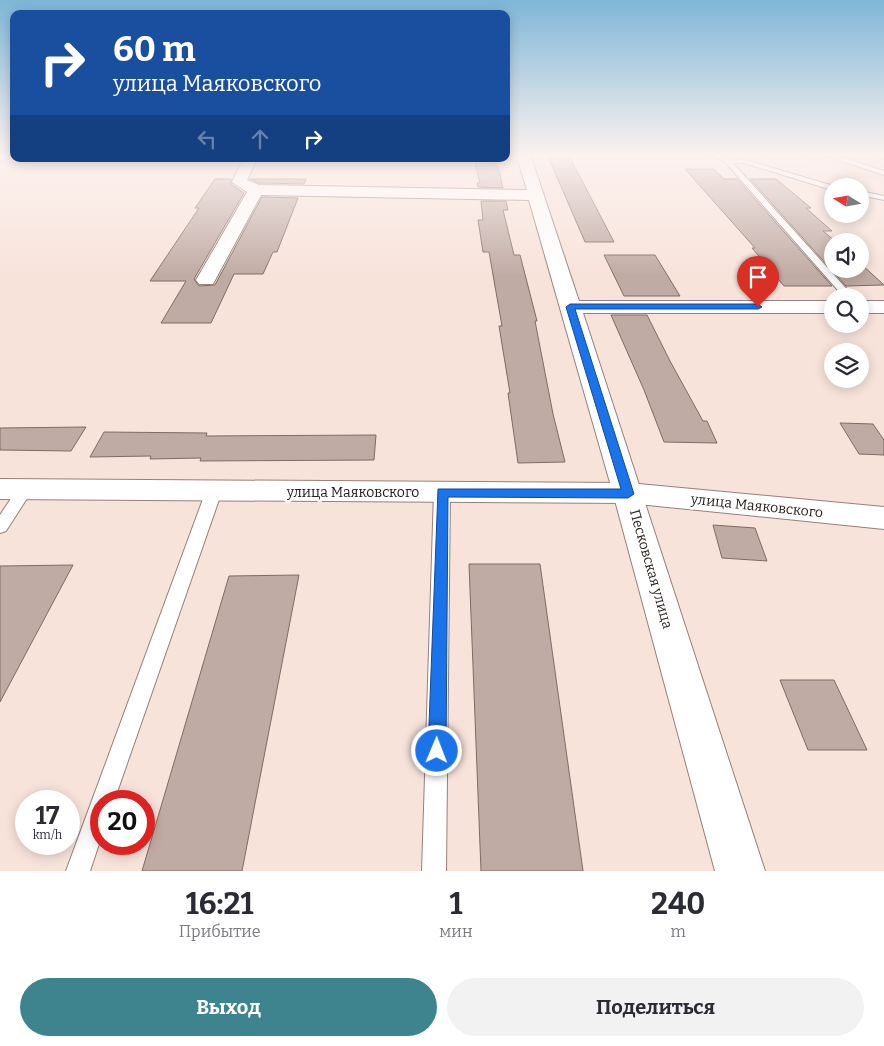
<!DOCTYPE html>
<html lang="ru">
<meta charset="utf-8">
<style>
body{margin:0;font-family:Bitter,serif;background:#f2f2f3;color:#2b2b33;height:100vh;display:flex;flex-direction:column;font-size:19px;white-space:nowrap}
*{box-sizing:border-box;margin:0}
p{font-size:16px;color:#7c7c81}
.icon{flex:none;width:28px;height:28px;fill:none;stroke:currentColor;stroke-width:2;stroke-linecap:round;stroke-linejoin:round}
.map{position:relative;height:871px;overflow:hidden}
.drawer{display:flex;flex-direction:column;background:#fff;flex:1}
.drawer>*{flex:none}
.top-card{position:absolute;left:10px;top:10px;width:500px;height:152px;border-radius:10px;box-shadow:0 2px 12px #0003;background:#1a4fa0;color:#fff;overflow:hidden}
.needle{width:32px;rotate:281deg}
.buttons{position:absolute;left:824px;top:178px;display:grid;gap:10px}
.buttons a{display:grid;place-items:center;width:45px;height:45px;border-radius:50%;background:#fff;box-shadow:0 2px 12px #0003;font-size:25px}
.speed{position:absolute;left:15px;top:790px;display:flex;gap:10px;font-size:25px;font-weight:700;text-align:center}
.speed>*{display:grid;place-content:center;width:65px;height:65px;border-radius:50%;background:#fff;box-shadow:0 2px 12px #0003;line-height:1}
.speed small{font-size:12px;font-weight:400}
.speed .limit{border:8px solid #d22;background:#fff;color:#111}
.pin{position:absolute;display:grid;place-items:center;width:42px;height:42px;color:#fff;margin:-51px -21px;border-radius:50% 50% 50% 0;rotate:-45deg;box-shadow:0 0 5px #0007}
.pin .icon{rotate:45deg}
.me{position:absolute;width:55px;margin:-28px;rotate:1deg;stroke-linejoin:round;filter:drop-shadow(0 0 4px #0008)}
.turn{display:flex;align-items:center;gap:18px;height:105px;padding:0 20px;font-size:22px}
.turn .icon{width:65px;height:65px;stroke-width:2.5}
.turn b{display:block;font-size:35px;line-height:42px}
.lanes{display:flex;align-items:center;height:48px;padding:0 20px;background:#0003;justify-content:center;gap:25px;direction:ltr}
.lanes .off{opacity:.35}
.eta{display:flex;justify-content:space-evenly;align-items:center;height:85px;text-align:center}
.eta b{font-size:30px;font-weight:700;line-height:35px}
.button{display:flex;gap:10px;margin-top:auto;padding:10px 20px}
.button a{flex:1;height:58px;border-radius:30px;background:#3d848e;color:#fff;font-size:20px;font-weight:700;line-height:58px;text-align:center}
.button a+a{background:#f2f2f3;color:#2b2b33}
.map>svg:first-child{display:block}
.built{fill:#f1d4c9}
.building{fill:#c0aba4;stroke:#7e6b64}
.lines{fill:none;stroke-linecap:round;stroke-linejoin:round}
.service-casing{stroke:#95817a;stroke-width:2}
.minor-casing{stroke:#95817a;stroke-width:2}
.tertiary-casing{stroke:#95817a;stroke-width:2}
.service{fill:#fff;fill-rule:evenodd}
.minor{fill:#fff;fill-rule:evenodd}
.tertiary{fill:#fff;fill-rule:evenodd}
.route{fill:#1a73e8;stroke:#114b97}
.labels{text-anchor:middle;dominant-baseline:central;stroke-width:5;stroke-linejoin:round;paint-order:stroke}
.street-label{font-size:14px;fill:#241d1a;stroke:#fff}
</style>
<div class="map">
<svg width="884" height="871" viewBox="0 0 884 871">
<rect width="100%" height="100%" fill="#f8e3db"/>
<path class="built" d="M 795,154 L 884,154 L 884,184 Z"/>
<path class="building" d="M 547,154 L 568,154 L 614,242 L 585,242 Z
M 474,159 L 496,159 L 503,188 L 478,187 L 477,183 L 480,183 Z
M 685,169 L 714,169 L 724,179 L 737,179 L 832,286 L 784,286 L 752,248 L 755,248 Z
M 215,179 L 231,179 L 231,184 L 244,193 L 194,279 L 199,286 L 215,285 L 262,197 L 298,198 L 277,252 L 273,252 L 263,274 L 234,274 L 211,323 L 161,323 L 186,281 L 150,281 L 199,208 L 195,208 Z
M 250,179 L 306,179 L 304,184 L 259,183 Z
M 750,179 L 776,179 L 811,208 L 806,208 L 832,231 L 823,231 L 835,241 L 832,241 L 832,269 L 860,269 L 860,263 L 884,285 L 846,286 Z
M 481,201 L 506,201 L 508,210 L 503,210 L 514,255 L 520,255 L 537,321 L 535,321 L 553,414 L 565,462 L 518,463 L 508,393 L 510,393 L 499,326 L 502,326 L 489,252 L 483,252 L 478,220 L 483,220 Z
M 604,255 L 655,255 L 680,296 L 624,296 Z
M 611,315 L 647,315 L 670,361 L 703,421 L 707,421 L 717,443 L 664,442 L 644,390 Z
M 840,423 L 873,424 L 884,440 L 884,455 L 859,454 Z
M 86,427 L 71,451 L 0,450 L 0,428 Z
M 104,432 L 207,433 L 206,436 L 376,435 L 374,460 L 200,461 L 201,458 L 150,459 L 151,456 L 90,457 Z
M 713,525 L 755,528 L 767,561 L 722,558 Z
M 469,564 L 540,564 L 583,871 L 481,871 Z
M 73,565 L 0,702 L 0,566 Z
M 299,575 L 242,871 L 142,871 L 229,576 Z
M 780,680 L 834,680 L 867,750 L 808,750 Z"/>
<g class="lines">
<g class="service-casing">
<path id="service" d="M 711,154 L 719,154 L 728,159 L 746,160 L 834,186 L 832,190 L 744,163 L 733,163 L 853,296 L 843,296 L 725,162 Z
M 822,154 L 832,154 L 884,171 L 884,175 Z
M 875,154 L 884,154 L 884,158 Z
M 860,191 L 884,196 L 884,200 L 860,195 Z
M 25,484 L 30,485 L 33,489 L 6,531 L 0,533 L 0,515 L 20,485 Z
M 214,486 L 219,487 L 222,491 L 114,801 L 101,801 L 101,838 L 90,871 L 66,871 L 206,491 L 209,487 Z
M 442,487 L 447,488 L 450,492 L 446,871 L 422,871 L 434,492 L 437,488 Z"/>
</g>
<g class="minor-casing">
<path id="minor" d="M 516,154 L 530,154 L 579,301 L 832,301 L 832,313 L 583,313 L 765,871 L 715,871 L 613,493 L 529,200 L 261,195 L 213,284 L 199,284 L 196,280 L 247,192 L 232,182 L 243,159 L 257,159 L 247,180 L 259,185 L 527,190 Z
M 860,301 L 884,301 L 884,313 L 860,313 Z"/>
</g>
<g class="tertiary-casing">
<path id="tertiary" d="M 0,154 L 13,154 L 0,162 Z
M 0,479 L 628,483 L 884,507 L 884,529 L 628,503 L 0,499 Z"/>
</g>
<use href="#service" class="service"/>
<use href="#minor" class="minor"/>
<use href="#tertiary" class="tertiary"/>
</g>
<linearGradient id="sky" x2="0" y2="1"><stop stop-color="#7fb6d8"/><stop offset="0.56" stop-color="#fcf2ef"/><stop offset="1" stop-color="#fcf2ef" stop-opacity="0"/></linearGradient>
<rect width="884" height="276" fill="url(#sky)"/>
<path class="route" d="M 570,304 L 758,304 L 762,307 L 758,309 L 575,309 L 634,494 L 628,498 L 448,497 L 446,751 L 443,757 L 437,760 L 431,757 L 428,751 L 438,489 L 621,489 L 566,307 Z"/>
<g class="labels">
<g class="street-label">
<text x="353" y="492">улица Маяковского</text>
<text transform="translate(757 506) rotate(6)">улица Маяковского</text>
<text transform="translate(651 569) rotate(74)">Песковская улица</text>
</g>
</g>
</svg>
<div class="buttons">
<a><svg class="needle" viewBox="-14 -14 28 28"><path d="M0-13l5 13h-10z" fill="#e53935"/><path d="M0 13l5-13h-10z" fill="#7c7c81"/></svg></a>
<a><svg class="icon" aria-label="sound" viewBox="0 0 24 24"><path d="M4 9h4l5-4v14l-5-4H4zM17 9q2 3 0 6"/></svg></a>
<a><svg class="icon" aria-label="search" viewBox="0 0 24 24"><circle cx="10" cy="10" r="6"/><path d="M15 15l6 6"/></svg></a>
<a><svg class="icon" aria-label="layers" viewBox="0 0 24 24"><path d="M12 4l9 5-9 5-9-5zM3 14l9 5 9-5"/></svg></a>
</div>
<div class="speed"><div>17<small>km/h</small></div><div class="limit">20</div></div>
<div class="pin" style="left:758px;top:307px;background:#d93025"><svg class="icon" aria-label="arrive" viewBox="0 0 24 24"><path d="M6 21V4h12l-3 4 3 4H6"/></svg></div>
<svg class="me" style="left:437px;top:751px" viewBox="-20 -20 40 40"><circle r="17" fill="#1a73e8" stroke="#fff" stroke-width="3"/><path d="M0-11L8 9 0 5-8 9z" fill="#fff"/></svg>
<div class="top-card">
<div class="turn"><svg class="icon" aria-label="right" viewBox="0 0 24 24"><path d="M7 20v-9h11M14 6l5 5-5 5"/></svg><div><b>60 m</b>улица Маяковского</div></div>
<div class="lanes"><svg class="icon off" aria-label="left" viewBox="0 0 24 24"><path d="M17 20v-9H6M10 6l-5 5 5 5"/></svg><svg class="icon off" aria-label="ahead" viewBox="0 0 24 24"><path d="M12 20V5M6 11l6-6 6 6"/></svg><svg class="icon" aria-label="right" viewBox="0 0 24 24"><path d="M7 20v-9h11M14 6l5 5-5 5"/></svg></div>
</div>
</div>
<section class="drawer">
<div class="eta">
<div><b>16:21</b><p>Прибытие</p></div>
<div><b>1</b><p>мин</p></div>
<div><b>240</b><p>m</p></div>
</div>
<div class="button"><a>Выход</a><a>Поделиться</a></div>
</section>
